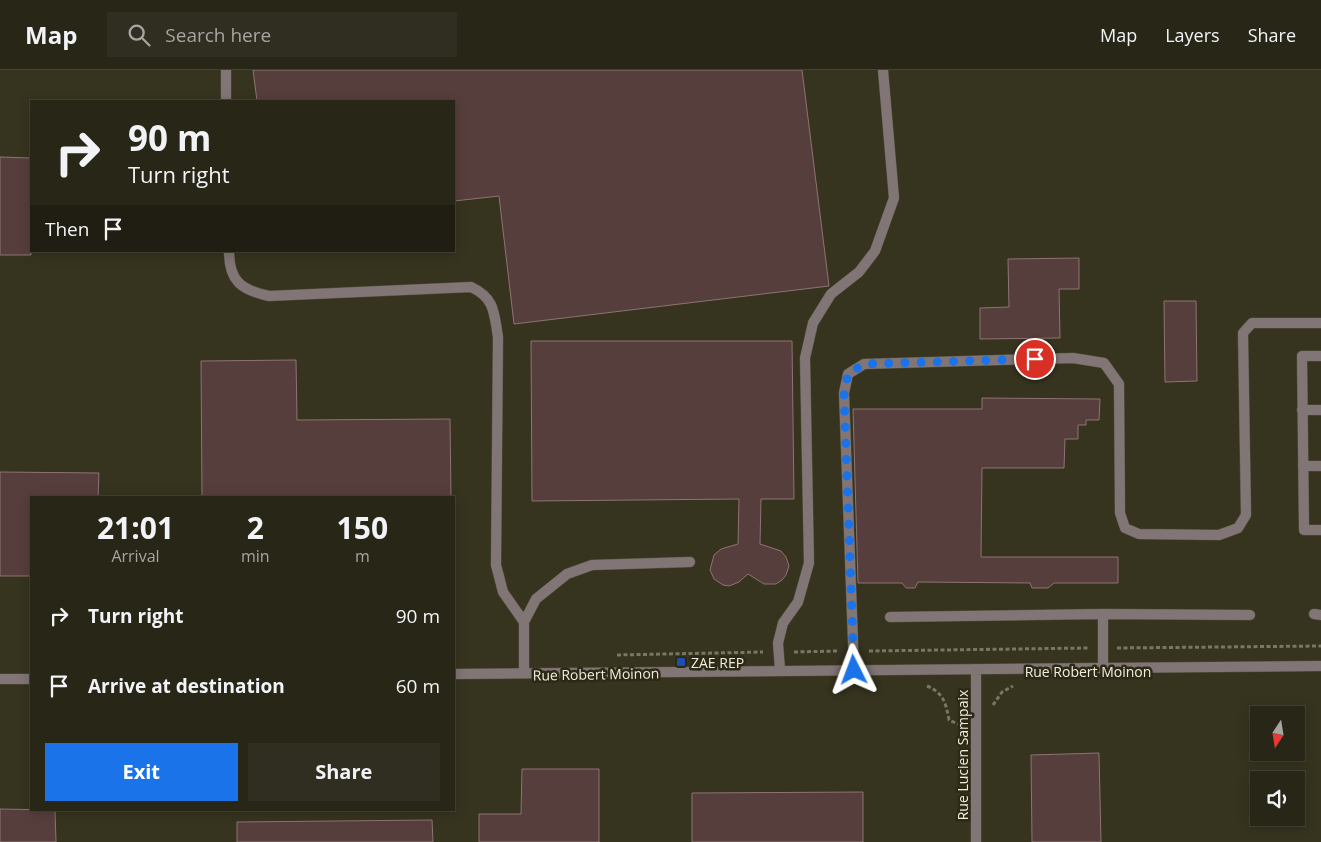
<!DOCTYPE html>
<style>
body{margin:0;font-family:"Open Sans",sans-serif;background:#302e20;color:#f1f3f6;height:100vh;display:flex;flex-direction:column;font-size:19px;white-space:nowrap}
*{box-sizing:border-box;margin:0}
p{font-size:16px;color:#a5a5a1}
.icon{flex:none;width:28px;height:28px;fill:none;stroke:currentColor;stroke-width:2;stroke-linecap:round;stroke-linejoin:round}
.map{position:relative;flex:1;overflow:hidden}
.drawer{position:absolute;left:30px;top:426px;width:425px;height:315px;display:flex;flex-direction:column;background:#282617;border-radius:0px;box-shadow:0 2px 12px #0003,0 0 0 1px #444336}
.drawer>*{flex:none}
.guide{position:absolute;left:30px;top:30px;width:425px;height:152px;border-radius:0px;box-shadow:0 2px 12px #0003,0 0 0 1px #444336;background:#282617;color:#f1f3f6;overflow:hidden}
.needle{width:32px;rotate:192deg}
.buttons{position:absolute;left:1250px;top:636px;display:grid;gap:10px}
.buttons a{display:grid;place-items:center;width:55px;height:55px;border-radius:0px;background:#282617;box-shadow:0 2px 12px #0003,0 0 0 1px #444336;font-size:25px}
.pin{position:absolute;display:grid;place-items:center;width:42px;height:42px;color:#fff;margin:-21px;border:2px solid #fff;border-radius:50%;box-shadow:0 1px 5px #0007}
.me{position:absolute;width:55px;margin:-28px;rotate:357deg;stroke-linejoin:round;filter:drop-shadow(0 0 4px #0008)}
.turn{display:flex;align-items:center;gap:18px;height:105px;padding:0 15px;font-size:22px}
.turn .icon{width:65px;height:65px;stroke-width:2.5}
.turn b{display:block;font-size:35px;line-height:42px}
.then{display:flex;align-items:center;height:48px;padding:0 15px;background:#0003;gap:10px;font-size:19px}
.eta{display:flex;justify-content:space-evenly;align-items:center;height:85px;text-align:center}
.eta b{font-size:30px;font-weight:700;line-height:35px}
.primary-button{display:flex;gap:10px;margin-top:auto;padding:10px 15px}
.primary-button a{flex:1;height:58px;border-radius:0px;background:#1a73e8;color:#fff;font-size:20px;font-weight:700;line-height:58px;text-align:center}
.primary-button a+a{background:#302e20;color:#f1f3f6}
ul{padding:0;list-style:none}
li{display:flex;align-items:center;gap:15px;height:70px;padding:0 15px}
li div{flex:1}
li b{display:block;font-size:19px}
li em{font-style:normal}
header{display:flex;align-items:center;gap:30px;box-sizing:border-box;height:70px;padding:0 25px;background:#282617;border-bottom:1px solid #444336}
header strong{font-size:24px}
nav{display:flex;gap:28px;margin-inline-start:auto;font-size:18px}
.search{width:350px;height:45px;background:#302e20;display:flex;align-items:center;gap:12px;box-sizing:border-box;padding:0 18px;border-radius:0px;color:#a5a5a1;font-size:19px}
.map>svg:first-child{display:block}
.building{fill:#563e3c;stroke:#8e7472}
.lines{fill:none;stroke-linecap:round;stroke-linejoin:round}
.service-casing{stroke:#54513e;stroke-width:11}
.minor-casing{stroke:#54513e;stroke-width:11}
.path{stroke:#797665;stroke-width:3;stroke-dasharray:4 2.5;stroke-linecap:butt}
.service{stroke:#817576;stroke-width:10}
.minor{stroke:#817576;stroke-width:10}
.route{stroke:#1a73e8;stroke-width:9;stroke-dasharray:0 16.2}
.transit-dot{fill:#1a4fb4;stroke:#2c2915;stroke-width:2}
.labels{text-anchor:middle;dominant-baseline:central;stroke-width:5;stroke-linejoin:round;paint-order:stroke}
.poi-label{font-size:14px;fill:#f0ede1;stroke:#2c2915;text-anchor:start}
.street-label{font-size:14px;fill:#f0ede1;stroke:#2c2915}
</style>
<header>
<strong>Map</strong>
<div class="search"><svg class="icon" aria-label="search" viewBox="0 0 24 24"><circle cx="10" cy="10" r="6"/><path d="M15 15l6 6"/></svg>Search here</div>
<nav><a>Map</a><a>Layers</a><a>Share</a></nav>
</header>
<div class="map">
<svg width="1321" height="772" viewBox="0 0 1321 772">
<rect width="100%" height="100%" fill="#36331f"/>
<path class="building" d="M 253,0 L 802,0 L 829,216 L 514,254 L 499,126 L 454,131 L 454,31 L 257,31 Z
M 0,87 L 31,88 L 31,185 L 0,185 Z
M 1079,188 L 1079,219 L 1059,219 L 1060,268 L 980,269 L 980,238 L 1009,237 L 1008,189 Z
M 1164,231 L 1196,231 L 1197,311 L 1165,312 Z
M 531,271 L 792,271 L 794,429 L 761,429 L 760,474 L 781,481 L 786,487 L 789,496 L 786,505 L 782,510 L 776,514 L 764,514 L 748,504 L 739,512 L 729,516 L 723,515 L 714,509 L 710,500 L 714,485 L 721,479 L 738,474 L 739,429 L 532,431 Z
M 296,290 L 297,350 L 450,349 L 451,428 L 202,428 L 201,291 Z
M 982,328 L 1100,329 L 1099,350 L 1086,350 L 1086,355 L 1078,355 L 1078,369 L 1065,369 L 1064,398 L 982,398 L 981,487 L 1118,487 L 1118,513 L 1054,513 L 1048,518 L 1032,518 L 1030,513 L 918,512 L 915,518 L 906,518 L 902,513 L 858,513 L 853,339 L 982,339 Z
M 0,402 L 99,403 L 98,428 L 31,428 L 31,506 L 0,506 Z
M 1099,683 L 1101,772 L 1032,772 L 1031,685 Z
M 522,699 L 599,699 L 599,772 L 479,772 L 479,744 L 521,744 Z
M 863,722 L 863,772 L 692,772 L 692,723 Z
M 0,739 L 55,740 L 56,772 L 0,772 Z
M 432,750 L 433,772 L 237,772 L 237,752 Z"/>
<g class="lines">
<g class="service-casing">
<path id="service" d="M 226,0 L 226,31
M 229,181 C 229,211 241,220 269,226 L 471,217 C 495,228 494,243 498,267 L 496,495 L 503,522 L 524,552
M 1321,286 L 1302,286 L 1304,460 L 1321,460
M 1302,340 L 1321,340
M 1303,396 L 1321,396
M 1103,544 L 1250,545
M 1314,544 L 1321,545
M 890,547 L 1103,544 L 1103,598
M 780,600 L 778,573 L 783,553 L 798,532 L 809,493 L 805,288 L 813,253 L 831,224 L 859,202 L 875,181 L 894,128 L 883,0
M 854,600 L 844,323 L 848,304 L 864,294 L 1073,288 L 1104,293 L 1119,314 L 1120,443 L 1125,458 L 1139,464 L 1219,465 L 1238,458 L 1246,445 L 1243,263 L 1252,253 L 1321,253
M 524,603 L 524,552 L 536,529 L 567,504 L 592,495 L 690,492"/>
</g>
<g class="minor-casing">
<path id="minor" d="M 454,604 L 1321,596
M 0,609 L 31,609
M 976,772 L 976,599"/>
</g>
<path class="path" d="M 1117,578 L 1321,576
M 869,581 L 1088,578
M 794,582 L 838,581
M 617,585 L 763,582
M 927,616 C 944,623 946,634 949,650 L 960,655
M 993,635 L 1002,622 L 1013,616"/>
<use href="#service" class="service"/>
<use href="#minor" class="minor"/>
</g>
<g class="lines">
<path class="route" d="M 854,600 L 844,323 L 848,304 L 864,294 L 1035,289"/>
</g>
<rect class="transit-dot" x="676" y="587" width="10" height="10" rx="2.5"/>
<g class="labels">
<g class="poi-label">
<text x="691" y="592">ZAE REP</text>
</g>
<g class="street-label">
<text x="1088" y="601">Rue Robert Moinon</text>
<text transform="translate(596 604) rotate(-1)">Rue Robert Moinon</text>
<text transform="translate(962 685) rotate(-90)">Rue Lucien Sampaix</text>
</g>
</g>
</svg>
<div class="buttons">
<a><svg class="needle" viewBox="-14 -14 28 28"><path d="M0-13l5 13h-10z" fill="#e53935"/><path d="M0 13l5-13h-10z" fill="#a5a5a1"/></svg></a>
<a><svg class="icon" aria-label="sound" viewBox="0 0 24 24"><path d="M4 9h4l5-4v14l-5-4H4zM17 9q2 3 0 6"/></svg></a>
</div>
<div class="pin" style="left:1035px;top:289px;background:#d93025"><svg class="icon" aria-label="arrive" viewBox="0 0 24 24"><path d="M6 21V4h12l-3 4 3 4H6"/></svg></div>
<svg class="me" style="left:854px;top:600px" viewBox="-20 -20 40 40"><path d="M0-17L14 15 0 8-14 15z" fill="#1a73e8" stroke="#fff" stroke-width="4"/></svg>
<div class="guide">
<div class="turn"><svg class="icon" aria-label="right" viewBox="0 0 24 24"><path d="M7 20v-9h11M14 6l5 5-5 5"/></svg><div><b>90 m</b>Turn right</div></div>
<div class="then">Then<svg class="icon" aria-label="arrive" viewBox="0 0 24 24"><path d="M6 21V4h12l-3 4 3 4H6"/></svg></div>
</div>
<section class="drawer">
<div class="eta">
<div><b>21:01</b><p>Arrival</p></div>
<div><b>2</b><p>min</p></div>
<div><b>150</b><p>m</p></div>
</div>
<ul>
<li><svg class="icon" aria-label="right" viewBox="0 0 24 24"><path d="M7 20v-9h11M14 6l5 5-5 5"/></svg><div><b>Turn right</b></div><em>90 m</em></li>
<li><svg class="icon" aria-label="arrive" viewBox="0 0 24 24"><path d="M6 21V4h12l-3 4 3 4H6"/></svg><div><b>Arrive at destination</b></div><em>60 m</em></li>
</ul>
<div class="primary-button"><a>Exit</a><a>Share</a></div>
</section>
</div>
